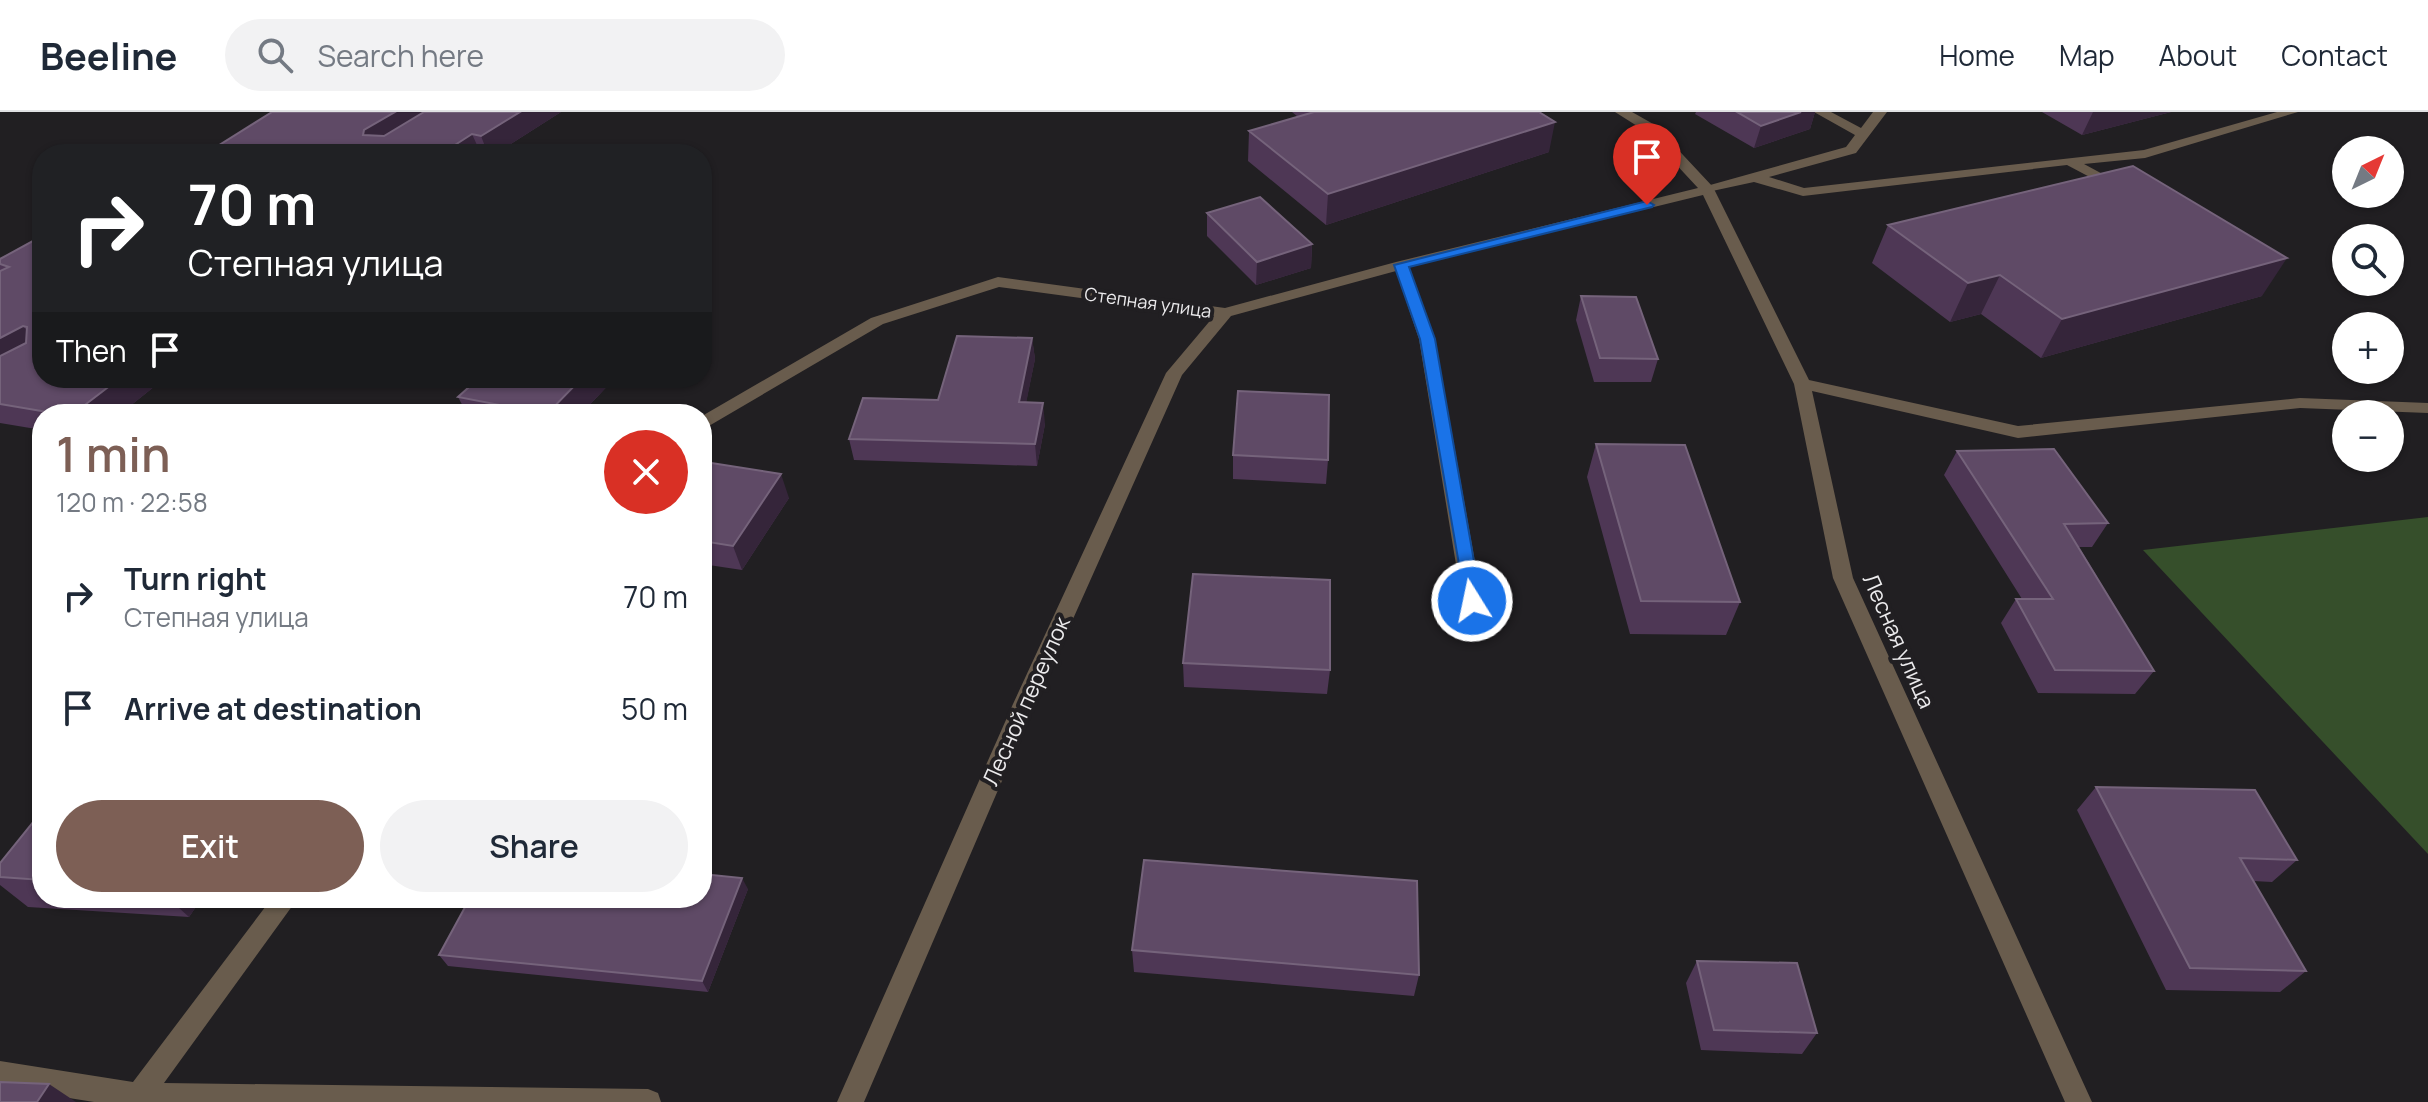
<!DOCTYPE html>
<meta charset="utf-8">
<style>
body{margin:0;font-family:Manrope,sans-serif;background:#f2f2f3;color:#1f2937;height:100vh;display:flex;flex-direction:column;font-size:30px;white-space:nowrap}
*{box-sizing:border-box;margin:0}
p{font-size:26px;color:#747a83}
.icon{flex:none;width:44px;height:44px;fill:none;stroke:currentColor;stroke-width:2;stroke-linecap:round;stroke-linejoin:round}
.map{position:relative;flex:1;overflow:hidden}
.side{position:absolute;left:32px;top:292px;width:680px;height:504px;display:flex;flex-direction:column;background:#fff;border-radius:32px;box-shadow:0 2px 6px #0004}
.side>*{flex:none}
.banner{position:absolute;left:32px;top:32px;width:680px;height:244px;border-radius:32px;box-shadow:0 2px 6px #0004;background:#202124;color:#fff;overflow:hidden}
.needle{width:52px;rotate:43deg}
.fabs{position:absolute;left:2332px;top:24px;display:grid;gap:16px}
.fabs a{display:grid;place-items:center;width:72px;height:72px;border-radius:50%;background:#fff;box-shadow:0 2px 6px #0004;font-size:40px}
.pin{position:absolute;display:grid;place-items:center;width:68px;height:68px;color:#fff;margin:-82px -34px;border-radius:50% 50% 50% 0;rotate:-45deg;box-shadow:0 0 8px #0007}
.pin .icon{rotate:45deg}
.me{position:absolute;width:88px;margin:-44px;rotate:350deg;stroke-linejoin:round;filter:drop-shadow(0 0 6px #0008)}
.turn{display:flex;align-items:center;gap:28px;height:168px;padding:0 24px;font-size:36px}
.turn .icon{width:104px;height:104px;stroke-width:2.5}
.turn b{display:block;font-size:56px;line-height:68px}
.then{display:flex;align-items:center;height:76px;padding:0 24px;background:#0003;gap:16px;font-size:30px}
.round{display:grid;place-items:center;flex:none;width:84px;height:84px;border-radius:42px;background:#f2f2f3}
.summary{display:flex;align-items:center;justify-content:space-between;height:136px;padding:0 24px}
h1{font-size:48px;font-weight:600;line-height:60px;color:#7d5f55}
.button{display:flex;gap:16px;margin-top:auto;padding:16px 24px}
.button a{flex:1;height:92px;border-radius:48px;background:#7d5f55;color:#fff;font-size:32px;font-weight:600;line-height:92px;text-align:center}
.button a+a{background:#f2f2f3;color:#1f2937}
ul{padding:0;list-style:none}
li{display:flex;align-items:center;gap:24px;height:112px;padding:0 24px}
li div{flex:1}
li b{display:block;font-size:30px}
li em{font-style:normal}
header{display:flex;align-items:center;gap:48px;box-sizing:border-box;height:112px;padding:0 40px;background:#fff;border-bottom:2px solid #e0e1e3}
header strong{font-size:38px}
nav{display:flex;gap:44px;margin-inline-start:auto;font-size:28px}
.search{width:560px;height:72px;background:#f2f2f3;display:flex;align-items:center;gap:20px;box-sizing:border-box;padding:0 28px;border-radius:44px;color:#747a83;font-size:30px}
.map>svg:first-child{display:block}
.forest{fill:#364f2b}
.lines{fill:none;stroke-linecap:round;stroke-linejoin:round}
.lane{fill:#695c4d;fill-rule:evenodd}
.street{fill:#695c4d;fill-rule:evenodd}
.wall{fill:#4e3755}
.shaded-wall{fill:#35253a}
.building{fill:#5f4a66;stroke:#75637b;stroke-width:2}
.route{fill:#1a73e8;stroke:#114b97;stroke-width:2}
.labels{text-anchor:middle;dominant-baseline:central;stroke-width:8;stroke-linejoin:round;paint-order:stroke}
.far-street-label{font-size:18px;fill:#ecebed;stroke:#211f22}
.street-label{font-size:22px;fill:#ecebed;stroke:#211f22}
</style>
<header>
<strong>Beeline</strong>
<div class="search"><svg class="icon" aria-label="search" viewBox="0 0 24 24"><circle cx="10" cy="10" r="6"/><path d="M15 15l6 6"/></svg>Search here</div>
<nav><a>Home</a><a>Map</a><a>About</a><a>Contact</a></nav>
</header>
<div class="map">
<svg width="2428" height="990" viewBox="0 0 2428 990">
<rect width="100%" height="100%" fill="#211f22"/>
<path class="forest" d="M 2428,405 L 2428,742 L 2143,438 Z"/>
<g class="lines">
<path class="lane" d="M 1814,0 L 1831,0 L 1861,16 L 1873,0 L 1887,0 L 1856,41 L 1769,65 L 1804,76 L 2144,38 L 2277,0 L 2298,0 L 2145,46 L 2084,52 L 2123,73 L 2123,79 L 2118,80 L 2067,53 L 1803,84 L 1754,70 L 1703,81 L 1703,75 L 1846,35 L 1855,23 Z"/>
<path class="street" d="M 1615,0 L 1632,0 L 1655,13 L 1713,75 L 1809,268 L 2018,314 L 2300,286 L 2428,291 L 2428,301 L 2300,296 L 2018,326 L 1812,279 L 1853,466 L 2092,990 L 2065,990 L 1833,466 L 1794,272 L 1703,83 L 1409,155 L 1435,227 L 1482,489 L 1479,494 L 1465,494 L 1462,489 L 1419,227 L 1396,159 L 1231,204 L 1182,263 L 1035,592 L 864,990 L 837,990 L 1013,592 L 1166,261 L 1214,204 L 999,175 L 883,212 L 702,318 L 702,304 L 871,206 L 998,165 L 1225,196 L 1396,150 L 1698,76 L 1645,19 Z
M 272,786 L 298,786 L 164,971 L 648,977 L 658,981 L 661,990 L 94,990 L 0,975 L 0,949 L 133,970 Z"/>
</g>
<path class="wall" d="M 561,0 L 495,42 L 205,42 Z
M 1292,0 L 1539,0 L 1549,40 L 1326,113 L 1248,49 L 1249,19 L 1298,5 Z
M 1696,0 L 1815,0 L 1810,17 L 1754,36 L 1695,2 Z
M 2042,0 L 2171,0 L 2082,23 Z
M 1207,101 L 1312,132 L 1311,156 L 1256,173 L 1207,124 Z
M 1888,113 L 2262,184 L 2041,246 L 1981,202 L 1950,210 L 1872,151 Z
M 42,124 L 42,266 L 165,266 L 120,302 L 42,302 L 42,318 L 0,311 L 0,147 Z
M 1581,184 L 1658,247 L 1651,270 L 1594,270 L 1576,208 Z
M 1032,226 L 1035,247 L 1026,290 L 1045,312 L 1037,354 L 854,348 L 849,327 L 938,288 Z
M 479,266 L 615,266 L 581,302 L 467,302 L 458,285 Z
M 1596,332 L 1740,490 L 1726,523 L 1630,522 L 1587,365 Z
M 1957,339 L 2108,411 L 2092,435 L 2079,435 L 2154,559 L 2135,582 L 2038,581 L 2001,511 L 2016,487 L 2022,487 L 1944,363 Z
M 1233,343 L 1328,348 L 1326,372 L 1233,367 Z
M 702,354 L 789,386 L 742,458 L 702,452 Z
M 1183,551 L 1330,558 L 1327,582 L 1184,575 Z
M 2096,675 L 2297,748 L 2272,770 L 2253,769 L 2306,859 L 2280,880 L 2166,878 L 2077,698 Z
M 42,699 L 42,786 L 202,786 L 189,805 L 28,795 L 0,773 L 0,751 Z
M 748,777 L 708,880 L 448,854 L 439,843 Z
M 1132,838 L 1419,863 L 1414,884 L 1134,860 Z
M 1697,849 L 1817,921 L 1802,942 L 1701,938 L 1686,871 Z"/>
<path class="shaded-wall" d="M 395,0 L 439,0 L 374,39 L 363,23 L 364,18 Z
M 520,0 L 561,0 L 495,42 L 488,42 L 481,24 Z
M 1801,0 L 1815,0 L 1810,17 L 1754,36 L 1761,14 Z
M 2093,0 L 2171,0 L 2082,23 Z
M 1555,10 L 1549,40 L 1326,113 L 1328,82 Z
M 472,22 L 481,42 L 441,42 L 452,34 Z
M 1312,132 L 1311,156 L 1256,173 L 1257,150 Z
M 2287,146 L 2262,184 L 2041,246 L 2062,207 Z
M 2000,163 L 1981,202 L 1950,210 L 1968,171 Z
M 23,214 L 41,236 L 0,259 L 0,226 Z
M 1032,226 L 1035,247 L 1022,312 L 1019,290 Z
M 120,266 L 165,266 L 120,302 L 73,302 Z
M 582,266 L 615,266 L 581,302 L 547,302 Z
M 1043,291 L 1045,312 L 1037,354 L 1035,332 Z
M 781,362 L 789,386 L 742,458 L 733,434 Z
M 742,766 L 748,777 L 708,880 L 702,869 Z
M 168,786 L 202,786 L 189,805 Z
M 49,972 L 76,990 L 37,990 Z"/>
<path class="building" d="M 272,0 L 395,0 L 364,18 L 363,23 L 384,24 L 424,0 L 520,0 L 481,24 L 472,22 L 441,42 L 205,42 Z
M 1314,0 L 1539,0 L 1555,10 L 1328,82 L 1249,19 Z
M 1737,0 L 1801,0 L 1761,14 Z
M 2133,54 L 2287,146 L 2062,207 L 2000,163 L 1968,171 L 1888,113 Z
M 1260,85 L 1312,132 L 1257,150 L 1207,101 Z
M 42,124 L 42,266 L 120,266 L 73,302 L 59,302 L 0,292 L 0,244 L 26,231 L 27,215 L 23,214 L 0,226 L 0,159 L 9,155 L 0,152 L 0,147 Z
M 1581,184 L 1636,185 L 1658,247 L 1600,246 Z
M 957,224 L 1032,226 L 1019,290 L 1043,291 L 1035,332 L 849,327 L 863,286 L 938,288 Z
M 479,266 L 582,266 L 547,302 L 458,285 Z
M 1238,279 L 1329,283 L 1328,348 L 1233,343 Z
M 1596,332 L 1685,333 L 1740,490 L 1641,489 Z
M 2054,337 L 2108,411 L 2064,412 L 2154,559 L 2055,558 L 2016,487 L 2053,487 L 1957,339 Z
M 705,350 L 781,362 L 733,434 L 702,429 L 702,354 Z
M 1193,462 L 1330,468 L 1330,558 L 1183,551 Z
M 2096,675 L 2255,678 L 2297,748 L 2240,746 L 2306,859 L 2190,856 Z
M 42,699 L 42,768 L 0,765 L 0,751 Z
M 1144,748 L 1417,769 L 1419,863 L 1132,838 Z
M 702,762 L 742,766 L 702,869 L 439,843 L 470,786 L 702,786 Z
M 1697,849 L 1797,851 L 1817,921 L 1714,918 Z
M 0,970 L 49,972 L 37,990 L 0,990 Z"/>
<path class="route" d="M 1647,89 L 1654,93 L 1652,95 L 1409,155 L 1435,227 L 1481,489 L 1472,495 L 1466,493 L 1420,227 L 1394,153 Z"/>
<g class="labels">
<g class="far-street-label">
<text transform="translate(1148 190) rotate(8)">Степная улица</text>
</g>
<g class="street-label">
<text transform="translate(1899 529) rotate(66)">Лесная улица</text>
<text transform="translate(1026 589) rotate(-66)">Лесной переулок</text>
</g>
</g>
</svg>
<div class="fabs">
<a><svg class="needle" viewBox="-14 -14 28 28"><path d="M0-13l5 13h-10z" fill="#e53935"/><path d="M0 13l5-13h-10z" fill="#747a83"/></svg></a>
<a><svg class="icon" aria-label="search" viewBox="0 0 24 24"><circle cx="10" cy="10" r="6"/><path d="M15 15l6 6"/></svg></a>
<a>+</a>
<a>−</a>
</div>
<div class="pin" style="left:1647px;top:93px;background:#d93025"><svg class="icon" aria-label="arrive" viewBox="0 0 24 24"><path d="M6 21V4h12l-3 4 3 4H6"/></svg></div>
<svg class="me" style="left:1472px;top:489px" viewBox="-20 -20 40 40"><circle r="17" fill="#1a73e8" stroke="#fff" stroke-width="3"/><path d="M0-11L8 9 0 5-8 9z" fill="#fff"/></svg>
<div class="banner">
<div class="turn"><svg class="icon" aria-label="right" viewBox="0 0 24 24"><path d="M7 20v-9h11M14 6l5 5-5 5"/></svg><div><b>70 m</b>Степная улица</div></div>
<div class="then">Then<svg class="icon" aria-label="arrive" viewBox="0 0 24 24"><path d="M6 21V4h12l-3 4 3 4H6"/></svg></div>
</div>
<section class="side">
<div class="summary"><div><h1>1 min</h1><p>120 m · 22:58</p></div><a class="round" style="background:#d93025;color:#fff"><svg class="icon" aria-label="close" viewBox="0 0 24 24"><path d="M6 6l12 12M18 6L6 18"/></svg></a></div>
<ul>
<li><svg class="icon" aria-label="right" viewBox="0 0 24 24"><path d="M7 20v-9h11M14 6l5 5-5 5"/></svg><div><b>Turn right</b><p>Степная улица</p></div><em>70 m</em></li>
<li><svg class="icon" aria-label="arrive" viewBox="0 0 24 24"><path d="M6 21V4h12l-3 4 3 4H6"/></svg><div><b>Arrive at destination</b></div><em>50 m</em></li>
</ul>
<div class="button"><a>Exit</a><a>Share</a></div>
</section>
</div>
